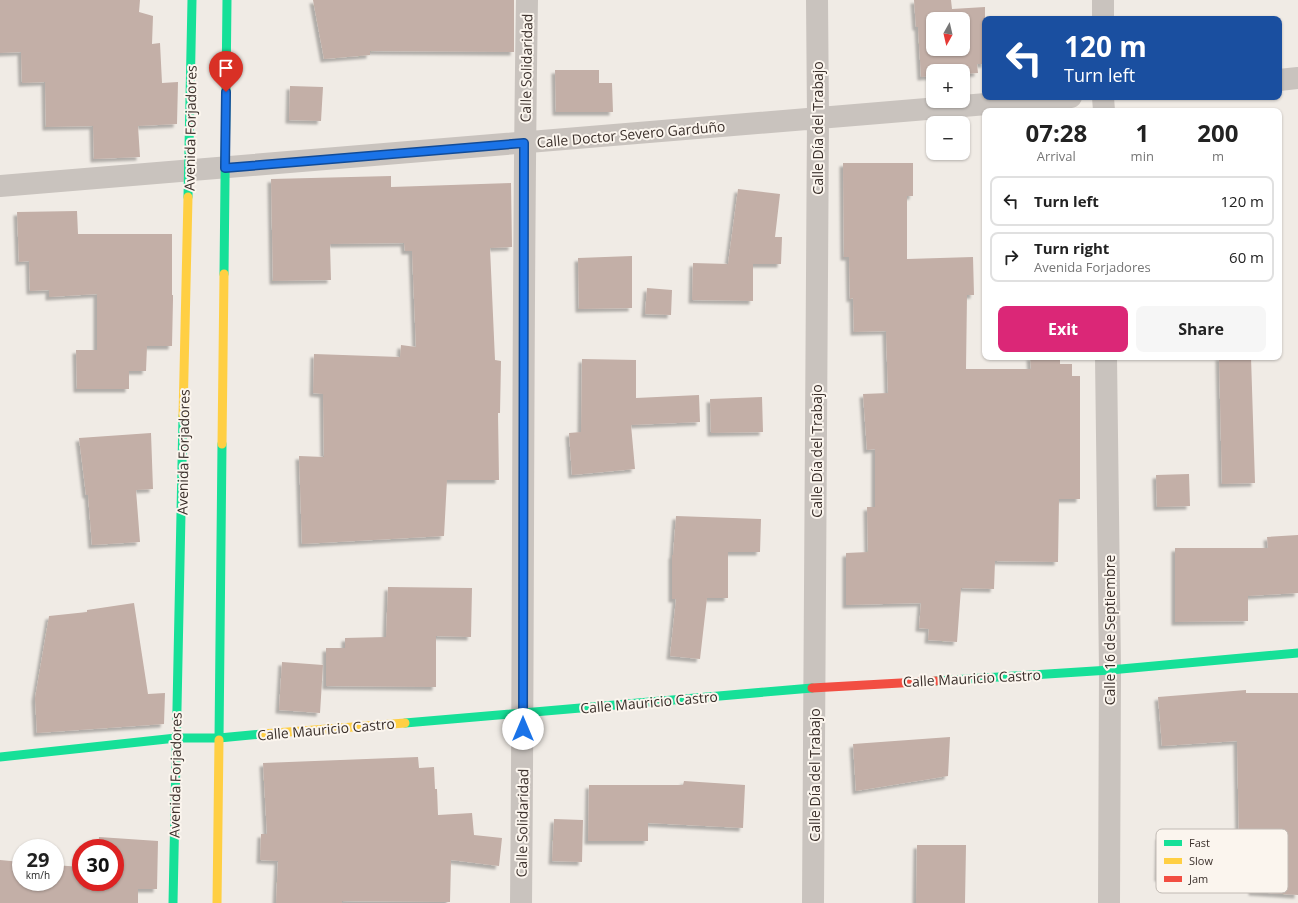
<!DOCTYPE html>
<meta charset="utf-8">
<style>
body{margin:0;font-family:"Open Sans",sans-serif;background:#f6f6f6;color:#222;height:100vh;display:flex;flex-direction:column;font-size:15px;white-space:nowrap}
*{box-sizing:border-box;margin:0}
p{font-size:13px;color:#767676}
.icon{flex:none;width:22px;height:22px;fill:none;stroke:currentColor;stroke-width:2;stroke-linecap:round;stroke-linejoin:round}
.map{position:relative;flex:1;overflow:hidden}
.drawer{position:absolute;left:982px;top:108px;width:300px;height:252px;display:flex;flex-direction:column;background:#fff;border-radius:8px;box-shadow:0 1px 3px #0004}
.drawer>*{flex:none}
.top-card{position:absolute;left:982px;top:16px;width:300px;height:84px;border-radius:8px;box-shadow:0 1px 3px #0004;background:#1a4fa0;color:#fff;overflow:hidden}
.needle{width:26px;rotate:188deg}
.controls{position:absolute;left:926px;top:12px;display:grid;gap:8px}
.controls a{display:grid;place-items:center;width:44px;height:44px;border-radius:8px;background:#fff;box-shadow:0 1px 3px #0004;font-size:20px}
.speed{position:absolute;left:12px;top:839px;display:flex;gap:8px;font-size:20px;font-weight:700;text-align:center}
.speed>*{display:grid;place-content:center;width:52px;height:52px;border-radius:50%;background:#fff;box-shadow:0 1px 3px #0004;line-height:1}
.speed small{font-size:10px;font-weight:400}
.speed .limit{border:6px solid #d22;background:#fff;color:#111}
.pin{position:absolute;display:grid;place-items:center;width:34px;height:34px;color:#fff;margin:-41px -17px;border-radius:50% 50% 50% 0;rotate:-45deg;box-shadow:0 0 4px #0007}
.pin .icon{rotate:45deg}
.me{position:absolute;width:44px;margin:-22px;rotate:0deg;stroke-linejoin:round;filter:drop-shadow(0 0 3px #0008)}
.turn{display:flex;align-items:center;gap:14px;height:84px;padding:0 16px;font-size:18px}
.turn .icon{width:52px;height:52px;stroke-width:2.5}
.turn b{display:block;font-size:28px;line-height:34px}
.eta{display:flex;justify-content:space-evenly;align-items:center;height:68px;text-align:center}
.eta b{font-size:24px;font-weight:700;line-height:28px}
.button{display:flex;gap:8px;margin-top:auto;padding:8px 16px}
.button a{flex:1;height:46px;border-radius:8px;background:#db2777;color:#fff;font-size:16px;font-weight:700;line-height:46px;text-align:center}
.button a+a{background:#f6f6f6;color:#222}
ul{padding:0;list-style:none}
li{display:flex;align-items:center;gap:12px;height:50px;margin:0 8px 6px;padding:0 8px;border:2px solid #e0e0e0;border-radius:8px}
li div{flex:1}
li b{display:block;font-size:15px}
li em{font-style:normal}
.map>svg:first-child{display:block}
.building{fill:#c3afa7;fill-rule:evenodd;filter:url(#shadow)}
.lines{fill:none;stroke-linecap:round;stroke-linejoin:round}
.street{stroke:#c9c3be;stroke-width:22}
.fast{stroke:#16e098;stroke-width:9}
.slow{stroke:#ffcf43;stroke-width:9}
.jam{stroke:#f24e42;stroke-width:9}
.route-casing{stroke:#114b97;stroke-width:10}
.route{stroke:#1a73e8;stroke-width:7}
.labels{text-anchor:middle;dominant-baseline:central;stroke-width:4;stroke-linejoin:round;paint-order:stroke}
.street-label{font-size:14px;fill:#3b302b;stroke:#fbf5ee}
.key{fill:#fbf5ee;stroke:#c1bab4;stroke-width:1}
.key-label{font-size:11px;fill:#3b302b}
</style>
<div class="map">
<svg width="1298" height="903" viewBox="0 0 1298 903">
<defs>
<filter id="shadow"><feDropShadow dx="-3.5" dy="3.5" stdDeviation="1" flood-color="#0004"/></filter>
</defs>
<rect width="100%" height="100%" fill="#f0ebe5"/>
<path class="building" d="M 0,0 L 140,0 L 139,12 L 153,16 L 152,44 L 160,43 L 162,83 L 178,82 L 177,124 L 138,126 L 140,157 L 94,159 L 93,126 L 46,127 L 45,82 L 22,83 L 21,52 L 0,53 Z
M 313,0 L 514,0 L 514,52 L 370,51 L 370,55 L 324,59 Z
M 914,0 L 951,0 L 952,9 L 985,7 L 985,64 L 977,64 L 978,73 L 963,74 L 963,71 L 933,71 L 933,76 L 921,77 L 918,27 L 916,27 ZM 933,19 L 963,19 L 963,49 L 933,49 Z
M 555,70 L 599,70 L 599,83 L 612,83 L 613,112 L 556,112 Z
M 290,86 L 323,87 L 321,121 L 289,120 Z
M 843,163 L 913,163 L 913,196 L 907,196 L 907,259 L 973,257 L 974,295 L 967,295 L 966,369 L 1031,369 L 1030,357 L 1060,357 L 1060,364 L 1072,364 L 1072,376 L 1080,376 L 1080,499 L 1059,499 L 1058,562 L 995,561 L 994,589 L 961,588 L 957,642 L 928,640 L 929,629 L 919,628 L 921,603 L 846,605 L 846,553 L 868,552 L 867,507 L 875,507 L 875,449 L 867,450 L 863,394 L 888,393 L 886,331 L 854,332 L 853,298 L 850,299 L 849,257 L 844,257 Z
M 391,176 L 391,187 L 511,183 L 512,247 L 490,248 L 495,360 L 501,361 L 500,413 L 498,413 L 499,480 L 447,480 L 444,536 L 302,544 L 299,456 L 324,457 L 323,394 L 313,393 L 314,354 L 400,357 L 401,345 L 416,347 L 412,251 L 405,251 L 404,243 L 330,244 L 331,280 L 273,281 L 271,179 Z
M 738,189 L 780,194 L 775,237 L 782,237 L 781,264 L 753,264 L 753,301 L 692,300 L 693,263 L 728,264 Z
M 77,211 L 78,234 L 172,234 L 172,295 L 173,295 L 173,299 L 172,346 L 147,346 L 146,371 L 129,371 L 129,389 L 77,389 L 76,350 L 97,350 L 97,294 L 49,297 L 49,290 L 30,291 L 29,261 L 19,262 L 17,212 Z
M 632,256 L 632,308 L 579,309 L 578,258 Z
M 647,288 L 672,290 L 671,315 L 645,314 Z
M 1219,357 L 1251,357 L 1255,483 L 1222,484 Z
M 582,359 L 636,360 L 636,398 L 699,395 L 700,422 L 631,425 L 635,469 L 572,475 L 569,433 L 581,432 Z
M 762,397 L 763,432 L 711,433 L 710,399 Z
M 151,433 L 153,489 L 136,490 L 140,542 L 92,545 L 88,495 L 86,495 L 79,438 Z
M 1189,474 L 1190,506 L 1157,507 L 1156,475 Z
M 676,516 L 761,519 L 760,552 L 728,552 L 728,598 L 707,598 L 700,659 L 670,656 L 676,599 L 672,599 L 672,555 L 673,555 Z
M 1298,535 L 1298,593 L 1248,596 L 1248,621 L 1175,622 L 1175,548 L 1268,548 L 1267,537 Z
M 388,587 L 472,588 L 471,637 L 436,636 L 436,687 L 326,686 L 326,648 L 345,648 L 345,638 L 386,637 Z
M 134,603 L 148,694 L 165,693 L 164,724 L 37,733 L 35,698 L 49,616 L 87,612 L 87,610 Z
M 282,662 L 323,665 L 320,713 L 279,710 Z
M 1246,690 L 1246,693 L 1298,693 L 1298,895 L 1252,892 L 1253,879 L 1158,878 L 1159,836 L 1239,837 L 1237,741 L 1162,746 L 1158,697 Z
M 950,737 L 948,776 L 856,791 L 853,744 Z
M 418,757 L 419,768 L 434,767 L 435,789 L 437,789 L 438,815 L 472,813 L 474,835 L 502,838 L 499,866 L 451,860 L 450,902 L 342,901 L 342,903 L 276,903 L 278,861 L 260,860 L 261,834 L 267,834 L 263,763 Z
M 684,781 L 745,785 L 743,828 L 648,823 L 648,841 L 588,841 L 589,785 L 683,785 Z
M 554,819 L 583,820 L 582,862 L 552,861 Z
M 99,837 L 158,841 L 157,889 L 138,889 L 138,903 L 0,903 L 0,860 L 21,862 L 21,882 L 55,882 L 55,865 L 81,867 L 81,882 L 115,882 L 115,848 L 98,848 Z
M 917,845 L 966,845 L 965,903 L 916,903 Z"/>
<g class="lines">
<path class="street" d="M 1103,19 L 1103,0
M 1279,80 L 1298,78
M 1103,97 L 1104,111
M 0,186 L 1071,97
M 1106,357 L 1110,670 L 1109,903
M 521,903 C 524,602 522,301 527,0
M 813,903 L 818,118 L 817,0"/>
<path class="fast" d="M 188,197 L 192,0
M 224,274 L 227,0
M 936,681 L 1110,670 L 1298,653
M 405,723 L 812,688
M 219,740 L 222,444
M 0,757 L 176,738 L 219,738 L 262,734
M 173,903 L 183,416"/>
<path class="slow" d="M 183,416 L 188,197
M 222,444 L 224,274
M 262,734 L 405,723
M 217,903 L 219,740"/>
<path class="jam" d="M 812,688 L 936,681"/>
</g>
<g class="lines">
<g class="route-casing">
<path id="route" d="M 226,92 L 225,168 L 524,143 L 523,729"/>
</g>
<use href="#route" class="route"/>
</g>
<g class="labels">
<g class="street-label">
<text transform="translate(526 68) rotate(-89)">Calle Solidaridad</text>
<text transform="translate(190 128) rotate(-89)">Avenida Forjadores</text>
<text transform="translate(817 128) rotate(-90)">Calle Día del Trabajo</text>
<text transform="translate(631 134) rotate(-5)">Calle Doctor Severo Garduño</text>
<text transform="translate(816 451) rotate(-90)">Calle Día del Trabajo</text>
<text transform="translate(183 452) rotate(-89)">Avenida Forjadores</text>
<text transform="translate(1109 630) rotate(-90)">Calle 16 de Septiembre</text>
<text transform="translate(972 678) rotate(-3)">Calle Mauricio Castro</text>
<text transform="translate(649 702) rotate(-5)">Calle Mauricio Castro</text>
<text transform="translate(326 729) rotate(-5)">Calle Mauricio Castro</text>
<text transform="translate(175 775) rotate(-89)">Avenida Forjadores</text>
<text transform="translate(814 775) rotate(-90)">Calle Día del Trabajo</text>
<text transform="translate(522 823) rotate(-89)">Calle Solidaridad</text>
</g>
</g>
<rect x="1156" y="829" width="132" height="64" rx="6" class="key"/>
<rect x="1164" y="840" width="18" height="6" fill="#16e098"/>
<rect x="1164" y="858" width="18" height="6" fill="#ffcf43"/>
<rect x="1164" y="876" width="18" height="6" fill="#f24e42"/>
<g class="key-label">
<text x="1189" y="847">Fast</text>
<text x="1189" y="865">Slow</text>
<text x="1189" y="883">Jam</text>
</g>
</svg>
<div class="controls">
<a><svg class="needle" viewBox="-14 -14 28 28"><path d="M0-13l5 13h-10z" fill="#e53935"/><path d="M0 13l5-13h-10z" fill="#767676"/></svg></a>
<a>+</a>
<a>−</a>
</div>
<div class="speed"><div>29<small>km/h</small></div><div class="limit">30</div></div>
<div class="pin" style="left:226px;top:92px;background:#d93025"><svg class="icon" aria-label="arrive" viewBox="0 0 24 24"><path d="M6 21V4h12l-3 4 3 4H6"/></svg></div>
<svg class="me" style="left:523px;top:729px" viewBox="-20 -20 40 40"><circle r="19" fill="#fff"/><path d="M0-13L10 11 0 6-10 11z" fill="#1a73e8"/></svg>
<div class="top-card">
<div class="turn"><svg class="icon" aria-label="left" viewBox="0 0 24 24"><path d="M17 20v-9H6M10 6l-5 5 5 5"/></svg><div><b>120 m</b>Turn left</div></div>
</div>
<section class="drawer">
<div class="eta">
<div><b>07:28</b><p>Arrival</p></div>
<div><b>1</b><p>min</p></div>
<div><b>200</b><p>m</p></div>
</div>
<ul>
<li><svg class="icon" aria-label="left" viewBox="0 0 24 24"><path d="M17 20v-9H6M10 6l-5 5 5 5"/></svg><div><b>Turn left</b></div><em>120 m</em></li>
<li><svg class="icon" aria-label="right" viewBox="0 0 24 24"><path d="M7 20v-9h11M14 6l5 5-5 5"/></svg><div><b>Turn right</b><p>Avenida Forjadores</p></div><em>60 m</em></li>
</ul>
<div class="button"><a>Exit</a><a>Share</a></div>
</section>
</div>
